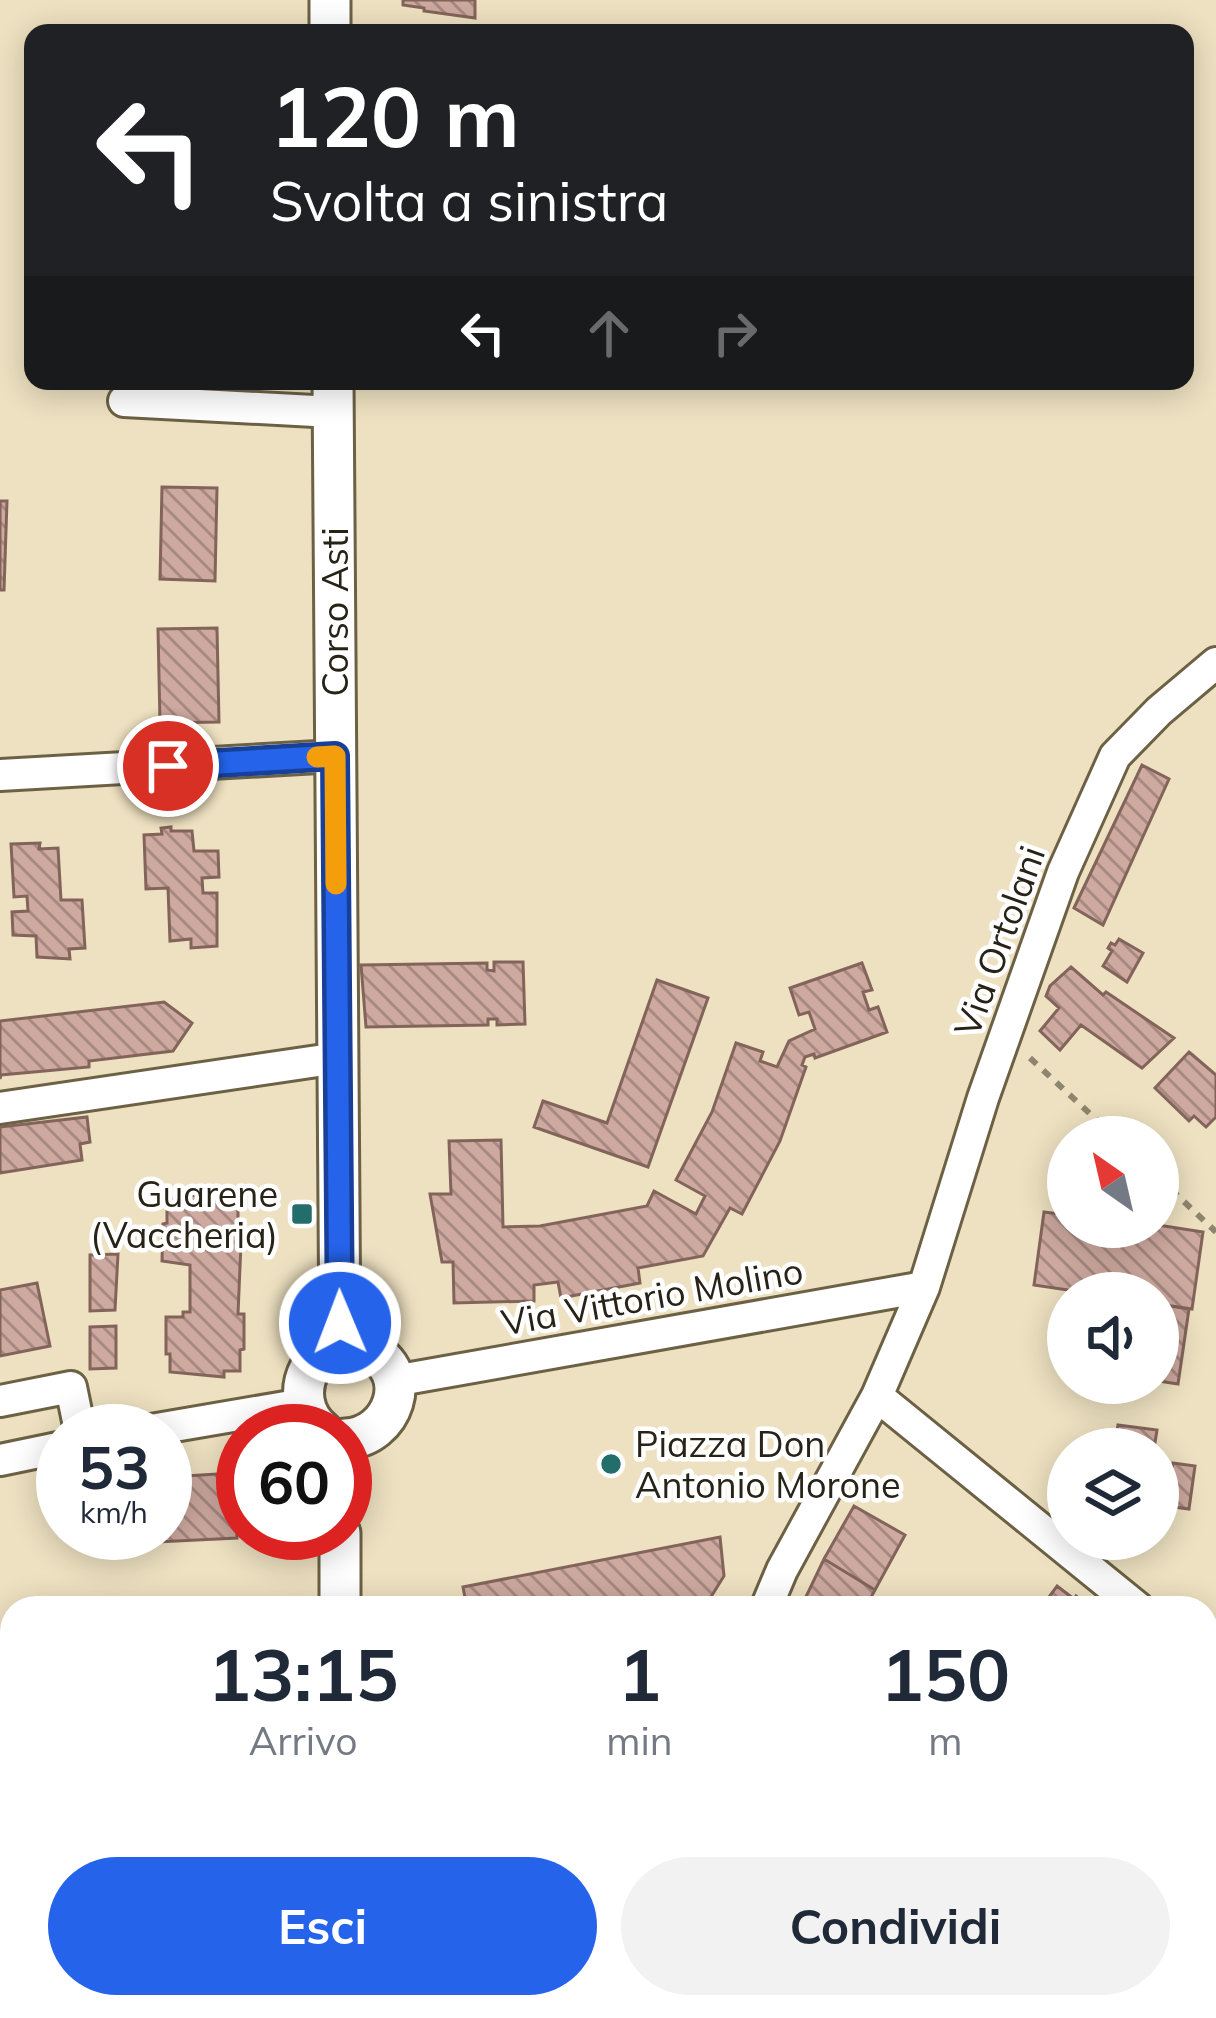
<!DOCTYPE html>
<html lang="it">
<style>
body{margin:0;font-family:Mulish,sans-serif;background:#f2f2f3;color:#1f2937;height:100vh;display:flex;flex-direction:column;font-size:45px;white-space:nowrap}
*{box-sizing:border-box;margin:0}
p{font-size:39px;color:#747a83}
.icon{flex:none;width:66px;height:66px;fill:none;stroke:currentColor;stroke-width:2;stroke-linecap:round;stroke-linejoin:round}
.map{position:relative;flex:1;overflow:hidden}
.panel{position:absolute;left:0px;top:1596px;width:1218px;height:423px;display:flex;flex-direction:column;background:#fff;border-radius:36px 36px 0 0;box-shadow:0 6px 30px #0003}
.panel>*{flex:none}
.guide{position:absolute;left:24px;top:24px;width:1170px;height:366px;border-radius:24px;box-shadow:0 6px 30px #0003;background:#202124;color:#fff;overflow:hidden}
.needle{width:78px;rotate:326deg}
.tools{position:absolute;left:1047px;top:1116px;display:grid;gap:24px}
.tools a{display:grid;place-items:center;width:132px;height:132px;border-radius:50%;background:#fff;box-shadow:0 6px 30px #0003;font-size:60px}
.speed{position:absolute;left:36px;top:1404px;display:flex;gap:24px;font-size:60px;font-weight:700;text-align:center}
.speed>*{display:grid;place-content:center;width:156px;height:156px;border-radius:50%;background:#fff;box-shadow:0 6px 30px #0003;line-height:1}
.speed small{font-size:30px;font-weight:400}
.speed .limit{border:18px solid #d22;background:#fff;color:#111}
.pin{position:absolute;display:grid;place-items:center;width:102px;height:102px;color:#fff;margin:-51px;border:6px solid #fff;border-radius:50%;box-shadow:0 3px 12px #0007}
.me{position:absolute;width:132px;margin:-66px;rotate:359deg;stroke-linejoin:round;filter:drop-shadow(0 0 9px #0008)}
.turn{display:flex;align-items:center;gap:42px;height:252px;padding:0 48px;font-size:54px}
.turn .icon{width:156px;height:156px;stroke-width:2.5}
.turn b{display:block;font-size:84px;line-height:102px}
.lanes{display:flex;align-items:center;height:114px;padding:0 48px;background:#0003;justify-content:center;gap:60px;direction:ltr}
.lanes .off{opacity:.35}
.eta{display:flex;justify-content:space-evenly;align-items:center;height:204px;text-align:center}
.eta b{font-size:72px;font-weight:700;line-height:84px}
.cta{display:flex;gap:24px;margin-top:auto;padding:24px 48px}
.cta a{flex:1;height:138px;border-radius:72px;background:#2563eb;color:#fff;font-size:48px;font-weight:700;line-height:138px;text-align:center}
.cta a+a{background:#f2f2f3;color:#1f2937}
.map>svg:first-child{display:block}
.pitch{fill:#b7c478}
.building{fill:url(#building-back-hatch);stroke:#83645a;stroke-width:3}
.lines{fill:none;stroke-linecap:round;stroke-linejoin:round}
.minor-casing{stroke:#6c6144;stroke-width:36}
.major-casing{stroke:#6c6144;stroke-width:45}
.path{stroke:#8e856e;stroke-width:6;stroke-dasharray:9 9;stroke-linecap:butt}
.minor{stroke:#fff;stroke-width:30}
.major{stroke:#fff;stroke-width:39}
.route-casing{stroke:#184099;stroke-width:30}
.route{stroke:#2563eb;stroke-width:21}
.slow{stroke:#f59e0b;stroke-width:21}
.poi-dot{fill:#236e6b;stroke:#fff;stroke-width:4.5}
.labels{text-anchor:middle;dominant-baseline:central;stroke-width:9;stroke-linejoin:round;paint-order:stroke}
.street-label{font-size:36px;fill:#282317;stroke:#fff}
.poi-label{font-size:36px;fill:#282317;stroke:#fff;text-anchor:end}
</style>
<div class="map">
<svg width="1216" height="2018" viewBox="0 0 1216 2018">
<defs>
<pattern id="building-back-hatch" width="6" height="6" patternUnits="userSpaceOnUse" patternTransform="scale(3)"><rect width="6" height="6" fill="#cda99f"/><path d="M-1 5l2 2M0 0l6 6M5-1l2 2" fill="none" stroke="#a68981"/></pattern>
</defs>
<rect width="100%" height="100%" fill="#eee1c1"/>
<path class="pitch" d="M 1206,1978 L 1216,1985 L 1216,2018 L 845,2018 L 830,2007 L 1206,2007 Z"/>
<path class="building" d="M 403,0 L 475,0 L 475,18 L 424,11 L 424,8 L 403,5 Z
M 162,487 L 217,488 L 215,581 L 160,579 Z
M 0,501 L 7,501 L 4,590 L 0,590 Z
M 217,628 L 219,722 L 160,723 L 158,629 Z
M 1142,765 L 1169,779 L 1103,925 L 1074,908 Z
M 171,827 L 171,831 L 192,831 L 194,851 L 218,851 L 219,877 L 202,878 L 203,893 L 217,893 L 217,946 L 191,948 L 191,939 L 170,941 L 168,888 L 146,889 L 144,835 L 162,834 L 161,828 Z
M 40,843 L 39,849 L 58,848 L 61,900 L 82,900 L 85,948 L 69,949 L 70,959 L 37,957 L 36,936 L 13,935 L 12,912 L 28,911 L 27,896 L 14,897 L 11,844 Z
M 1119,939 L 1143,953 L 1127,982 L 1103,966 L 1112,951 L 1108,948 L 1111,943 L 1115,945 Z
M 494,962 L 523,962 L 525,1024 L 497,1025 L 497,1019 L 488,1019 L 488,1025 L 366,1027 L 361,965 L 487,963 L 487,970 L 494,971 Z
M 862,963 L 872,990 L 863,992 L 869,1010 L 878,1007 L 887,1032 L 815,1058 L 814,1054 L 805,1057 L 802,1065 L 806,1067 L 780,1141 L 742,1214 L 730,1208 L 703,1256 L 638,1268 L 640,1283 L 561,1298 L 558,1282 L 534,1285 L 534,1301 L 454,1303 L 453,1262 L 442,1262 L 430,1194 L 451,1194 L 449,1141 L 501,1140 L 503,1227 L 540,1226 L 647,1206 L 654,1191 L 696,1214 L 705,1196 L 676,1180 L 712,1112 L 736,1043 L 763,1052 L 760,1061 L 777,1067 L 789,1041 L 815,1029 L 809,1012 L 799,1015 L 790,988 Z
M 1071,967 L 1103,995 L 1106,992 L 1174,1038 L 1142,1068 L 1081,1025 L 1060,1050 L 1040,1031 L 1059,1008 L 1046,996 L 1050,986 Z
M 657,980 L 708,998 L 648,1167 L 534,1127 L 543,1101 L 607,1123 Z
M 164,1002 L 192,1023 L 173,1051 L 89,1061 L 89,1067 L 1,1075 L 0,1079 L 0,1021 Z
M 1189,1052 L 1216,1075 L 1216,1117 L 1206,1127 L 1194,1116 L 1189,1121 L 1155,1088 Z
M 87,1117 L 90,1142 L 80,1144 L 82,1160 L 0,1173 L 0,1127 Z
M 186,1195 L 238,1199 L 238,1220 L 242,1220 L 238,1314 L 244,1314 L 244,1349 L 240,1350 L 240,1371 L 224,1371 L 224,1377 L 170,1372 L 170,1354 L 166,1354 L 166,1317 L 183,1317 L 183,1312 L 190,1312 L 190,1265 L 162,1261 L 163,1224 L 167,1223 L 167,1199 L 186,1199 Z
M 1044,1212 L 1068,1215 L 1068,1227 L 1158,1225 L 1203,1232 L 1192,1309 L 1158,1304 L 1158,1293 L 1088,1293 L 1034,1285 Z
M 118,1254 L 115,1310 L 90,1311 L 90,1255 Z
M 37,1283 L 50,1346 L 0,1356 L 0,1290 Z
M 1158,1304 L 1189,1309 L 1178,1384 L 1158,1381 Z
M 116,1326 L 116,1368 L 90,1369 L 90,1327 Z
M 1118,1425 L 1157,1430 L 1154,1449 L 1114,1449 Z
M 1173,1463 L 1195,1466 L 1189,1509 L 1166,1506 Z
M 233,1473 L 237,1538 L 157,1542 L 156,1533 L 165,1533 L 165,1488 L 175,1487 L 185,1476 Z
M 854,1506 L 905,1535 L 875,1590 L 824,1559 Z
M 720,1537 L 724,1576 L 704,1608 L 467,1608 L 463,1587 Z
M 824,1559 L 875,1590 L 865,1608 L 810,1608 L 803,1603 Z
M 1057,1586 L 1074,1599 L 1076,1596 L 1091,1608 L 1041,1608 Z
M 1206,1797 L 1216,1821 L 1216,1948 L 1206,1923 Z
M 5,1991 L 12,1997 L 12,2007 L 33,2007 L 46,2018 L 0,2018 L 0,1998 Z
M 221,2007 L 257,2007 L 257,2018 L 221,2018 Z"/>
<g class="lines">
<g class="minor-casing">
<path id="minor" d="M 124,401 L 333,412
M 0,775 L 336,756
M 0,1108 L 338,1058
M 394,1381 L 924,1287
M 877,1396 L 1138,1608
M 0,1401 L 71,1387 L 80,1431
M 145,1431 L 303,1404
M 0,1460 L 63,1447
M 766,1608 L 782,1570 L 877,1396 L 924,1287 L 983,1098 L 1063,872 L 1115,756 L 1159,711 L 1216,663
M 1206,1663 L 1216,1676
M 0,1772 L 12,1767
M 423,2007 L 433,2018
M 615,2018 L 620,2007"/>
</g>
<g class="major-casing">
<path id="major" d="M 330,0 L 330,33
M 333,381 L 340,1346
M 322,1431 C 280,1397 316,1326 368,1350 C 417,1372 393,1438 345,1439
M 340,1608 L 340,1533
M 342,2007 L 342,2018"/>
</g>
<path class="path" d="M 1030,1058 L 1115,1137
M 1158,1177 L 1216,1232"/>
<use href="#minor" class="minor"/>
<use href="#major" class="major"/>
</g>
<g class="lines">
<g class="route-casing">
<path id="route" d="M 168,766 L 335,756 L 340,1323"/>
</g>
<use href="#route" class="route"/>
<path class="slow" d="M 317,757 L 335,756 L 336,884"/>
</g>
<g class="poi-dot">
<rect x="290" y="1202" width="24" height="24" rx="6"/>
<circle cx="611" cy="1464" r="12"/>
</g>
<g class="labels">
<g class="street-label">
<text transform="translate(334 612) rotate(-90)">Corso Asti</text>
<text transform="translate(999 941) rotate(-70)">Via Ortolani</text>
<text transform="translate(652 1296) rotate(-10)">Via Vittorio Molino</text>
</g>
<g class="poi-label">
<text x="278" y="1193">Guarene<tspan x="278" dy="41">(Vaccheria)</tspan></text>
<text x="635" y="1443" text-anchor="start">Piazza Don<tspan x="635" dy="41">Antonio Morone</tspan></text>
</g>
</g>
</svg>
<div class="tools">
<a><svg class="needle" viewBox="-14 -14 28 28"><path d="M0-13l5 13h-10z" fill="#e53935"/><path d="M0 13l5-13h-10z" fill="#747a83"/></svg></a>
<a><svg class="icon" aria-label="sound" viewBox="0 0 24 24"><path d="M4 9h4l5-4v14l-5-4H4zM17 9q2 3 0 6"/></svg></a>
<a><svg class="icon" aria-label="layers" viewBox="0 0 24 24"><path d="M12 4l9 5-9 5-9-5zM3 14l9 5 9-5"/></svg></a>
</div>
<div class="speed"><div>53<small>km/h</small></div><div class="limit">60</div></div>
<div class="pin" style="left:168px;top:766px;background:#d93025"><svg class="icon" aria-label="arrive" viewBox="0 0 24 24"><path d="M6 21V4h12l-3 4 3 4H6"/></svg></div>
<svg class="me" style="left:340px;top:1323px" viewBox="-20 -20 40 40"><circle r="17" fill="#2563eb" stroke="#fff" stroke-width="3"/><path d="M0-11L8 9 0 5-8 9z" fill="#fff"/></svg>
<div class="guide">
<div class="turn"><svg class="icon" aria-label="left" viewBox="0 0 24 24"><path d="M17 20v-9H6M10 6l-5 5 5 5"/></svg><div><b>120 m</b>Svolta a sinistra</div></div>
<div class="lanes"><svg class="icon" aria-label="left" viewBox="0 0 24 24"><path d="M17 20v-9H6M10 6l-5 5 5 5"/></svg><svg class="icon off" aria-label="ahead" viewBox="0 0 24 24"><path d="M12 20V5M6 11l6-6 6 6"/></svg><svg class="icon off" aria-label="right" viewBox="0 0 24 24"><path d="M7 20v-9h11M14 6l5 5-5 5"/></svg></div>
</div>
<section class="panel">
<div class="eta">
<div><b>13:15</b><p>Arrivo</p></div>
<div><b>1</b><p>min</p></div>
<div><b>150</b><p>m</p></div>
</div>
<div class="cta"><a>Esci</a><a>Condividi</a></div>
</section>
</div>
